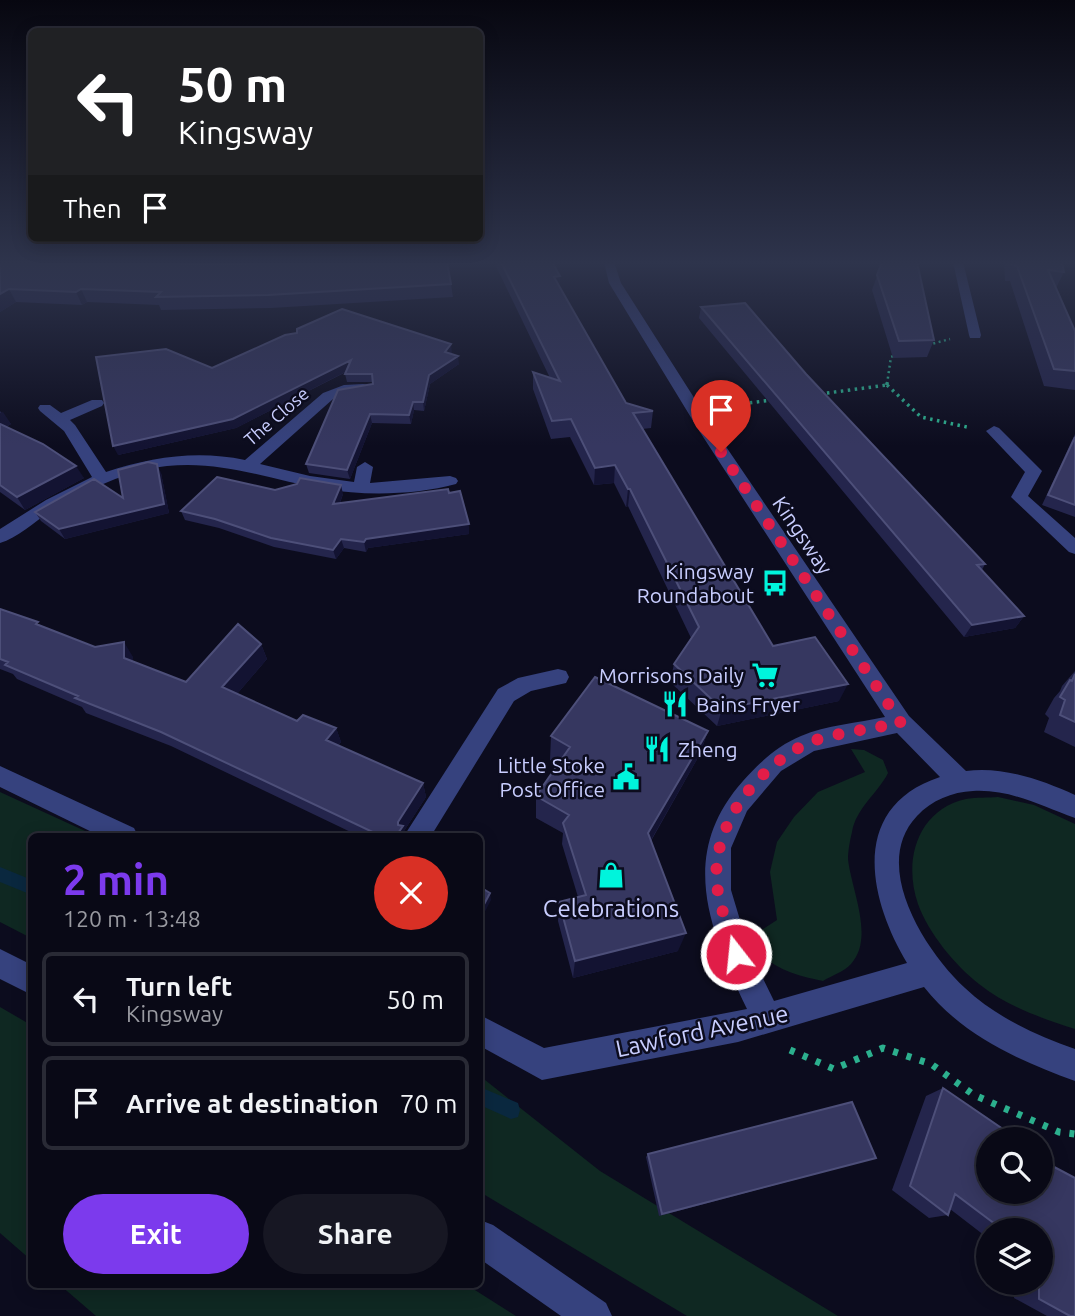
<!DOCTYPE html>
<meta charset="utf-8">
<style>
body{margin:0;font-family:Ubuntu,sans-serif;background:#171723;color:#f1f3f6;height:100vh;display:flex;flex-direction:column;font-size:26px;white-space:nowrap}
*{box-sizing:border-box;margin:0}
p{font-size:23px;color:#999aa1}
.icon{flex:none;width:38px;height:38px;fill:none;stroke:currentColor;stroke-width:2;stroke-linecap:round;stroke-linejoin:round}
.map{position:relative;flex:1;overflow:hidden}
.side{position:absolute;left:28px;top:833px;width:455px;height:455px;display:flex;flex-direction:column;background:#090916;border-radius:10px;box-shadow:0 4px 18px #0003,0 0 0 2px #292a35}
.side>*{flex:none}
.guide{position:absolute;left:28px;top:28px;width:455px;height:214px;border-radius:10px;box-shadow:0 4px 18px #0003,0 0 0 2px #292a35;background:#202124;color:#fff;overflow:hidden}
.fabs{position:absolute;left:976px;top:1127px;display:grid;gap:14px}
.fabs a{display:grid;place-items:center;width:77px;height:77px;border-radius:50%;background:#090916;box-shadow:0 4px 18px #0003,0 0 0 2px #292a35;font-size:35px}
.pin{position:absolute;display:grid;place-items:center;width:60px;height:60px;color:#fff;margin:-72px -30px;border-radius:50% 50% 50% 0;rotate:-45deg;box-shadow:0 0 7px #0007}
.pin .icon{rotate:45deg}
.me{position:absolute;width:77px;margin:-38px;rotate:344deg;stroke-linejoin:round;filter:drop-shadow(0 0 5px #0008)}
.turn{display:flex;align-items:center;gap:24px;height:147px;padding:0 35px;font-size:32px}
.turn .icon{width:91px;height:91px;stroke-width:2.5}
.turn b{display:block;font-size:49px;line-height:60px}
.then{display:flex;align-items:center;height:66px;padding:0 35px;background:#0003;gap:14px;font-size:26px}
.round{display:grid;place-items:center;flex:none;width:74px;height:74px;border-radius:37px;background:#171723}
.head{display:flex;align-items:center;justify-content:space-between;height:119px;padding:0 35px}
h1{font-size:42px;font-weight:600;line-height:52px;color:#7c3aed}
.button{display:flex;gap:14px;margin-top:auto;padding:14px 35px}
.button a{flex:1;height:80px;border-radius:42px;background:#7c3aed;color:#fff;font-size:28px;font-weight:600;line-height:80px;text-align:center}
.button a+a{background:#171723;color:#f1f3f6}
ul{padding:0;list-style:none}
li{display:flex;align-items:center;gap:21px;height:94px;margin:0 14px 10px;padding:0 21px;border:4px solid #292a35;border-radius:10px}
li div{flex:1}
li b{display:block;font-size:26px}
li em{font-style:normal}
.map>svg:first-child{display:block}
.green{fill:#0f2822}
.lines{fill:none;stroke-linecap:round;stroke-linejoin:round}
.stream{fill:#0a283f;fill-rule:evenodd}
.path-far2{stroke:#2cb08e;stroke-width:2.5;stroke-dasharray:2 3.5;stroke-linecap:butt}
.path-far1{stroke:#2cb08e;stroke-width:3.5;stroke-dasharray:2.5 4.5;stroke-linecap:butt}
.path{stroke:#2cb08e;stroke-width:7;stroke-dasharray:5 9;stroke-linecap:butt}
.minor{fill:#36427e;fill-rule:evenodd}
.wall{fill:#24254c}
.shaded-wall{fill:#131332}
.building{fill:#363760;stroke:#4d4f79;stroke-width:2}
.route{stroke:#e11d48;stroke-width:12;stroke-dasharray:0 21.6}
.labels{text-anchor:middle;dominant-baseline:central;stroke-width:5;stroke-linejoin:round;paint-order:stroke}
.far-street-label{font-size:18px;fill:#c9ceff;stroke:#0c0c1e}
.street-label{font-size:21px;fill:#c9ceff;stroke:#0c0c1e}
.poi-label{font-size:21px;fill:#c9ceff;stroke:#0c0c1e;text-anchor:end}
.near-poi-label{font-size:24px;fill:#c9ceff;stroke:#0c0c1e}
.near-street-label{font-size:24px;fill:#c9ceff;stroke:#0c0c1e}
</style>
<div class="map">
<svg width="1075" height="1316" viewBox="0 0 1075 1316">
<rect width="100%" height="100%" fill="#0c0c1e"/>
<path class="green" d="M 851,749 L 864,750 L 883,760 L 888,773 C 878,793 856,808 852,832 C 850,840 848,851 848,859 C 851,889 875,938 851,964 C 845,971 831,976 823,981 C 796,976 762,966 749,938 L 777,920 L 770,872 L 777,842 L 794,817 L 818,792 L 865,772 Z
M 0,792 L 96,836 L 32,836 L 31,938 L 0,922 Z
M 998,797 L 1034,805 L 1075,824 L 1075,1029 C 1041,1018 1008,1007 979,984 C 955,965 929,934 918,904 C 903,861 917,810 966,799 C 976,797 988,798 998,797 Z
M 0,1007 L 31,1025 L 31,1260 L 0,1233 Z
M 480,1076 L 600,1171 L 838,1316 L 687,1316 L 480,1192 Z
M 60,1285 L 467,1285 L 516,1316 L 96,1316 Z"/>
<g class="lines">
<path class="stream" d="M 0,867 L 32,880 L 32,895 L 0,882 Z
M 480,1087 L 518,1103 L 520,1110 L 518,1117 L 511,1119 L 480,1105 Z"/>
<path class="path-far2" d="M 928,345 L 950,339
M 887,384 L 891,357 L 896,355"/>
<path class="path-far1" d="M 887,385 L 921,417 L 967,427
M 887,385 L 887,382
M 820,394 L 887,385
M 722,406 L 773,400"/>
<path class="path" d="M 790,1050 L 834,1069 L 883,1048 L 931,1064 L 974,1095 L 1059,1132 L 1075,1134"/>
<path class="minor" d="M 604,262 L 614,262 L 621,283 L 714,429 L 909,716 L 966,771 C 1003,766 1042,780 1075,795 L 1075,818 C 1041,806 1011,789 973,791 C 952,792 932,800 917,816 C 870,865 925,951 965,988 C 996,1017 1035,1035 1075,1049 L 1075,1081 C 1018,1060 963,1036 924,987 L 738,1042 L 542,1080 L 480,1046 L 480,1015 L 544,1048 L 747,1009 C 710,931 677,855 743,781 C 760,762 777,746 801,736 C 826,725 858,723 885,717 L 698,429 L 609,283 ZM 897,733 L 940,777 C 849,807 868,898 907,963 L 774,1001 L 749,950 L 731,890 L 731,848 L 747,811 L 781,771 L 814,751 Z
M 953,262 L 963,262 L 981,335 L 980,338 L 970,338 L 969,335 Z
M 363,384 L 368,385 L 368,391 L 346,393 L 333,399 L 260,464 L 310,476 L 354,482 L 357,467 L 365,462 L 373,467 L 370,483 L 450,476 L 456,478 L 458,481 L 456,484 C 415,495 366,496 324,489 C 271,480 222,460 167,466 C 126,471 85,490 50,512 C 34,522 17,538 0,543 L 0,529 L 46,500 L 92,477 L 64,431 L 40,411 L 38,408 L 40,405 L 50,405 L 61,413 L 92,400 L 102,400 L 104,403 L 102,406 L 70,420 L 75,425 L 106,472 C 152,457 197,450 245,460 L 323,393 L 344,385 Z
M 994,426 L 999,428 L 1042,471 L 1028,496 L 1075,538 L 1075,554 L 1069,552 L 1011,497 L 1025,472 L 986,431 Z
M 558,669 L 566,671 L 569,677 L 566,683 L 531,691 L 514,701 L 431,836 L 404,836 L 498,689 L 518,678 Z
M 0,766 L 134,828 L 138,836 L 100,836 L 0,787 Z
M 0,949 L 32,965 L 32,995 L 0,979 Z
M 480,1220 L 493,1225 L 606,1303 L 612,1316 L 561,1316 L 480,1259 Z"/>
</g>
<path class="wall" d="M 0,262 L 447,262 L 451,284 L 453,297 L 271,308 L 161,310 L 159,305 L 87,302 L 82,305 L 16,302 L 0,312 Z
M 494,262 L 552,262 L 560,276 L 559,286 L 626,403 L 653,411 L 651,428 L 642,429 L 773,646 L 839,701 L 717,726 L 670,682 L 674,664 L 691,638 L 628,506 L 626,507 L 614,483 L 594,485 L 570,437 L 551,439 L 533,389 L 533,372 L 550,378 Z
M 882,262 L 934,340 L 927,357 L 893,358 L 872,290 Z
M 1004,262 L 1062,262 L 1064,272 L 1056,288 L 1075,331 L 1075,390 L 1044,386 L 1010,281 L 1005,281 Z
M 701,307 L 806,374 L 985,564 L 982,570 L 1024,616 L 1015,628 L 964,637 L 699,318 Z
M 451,344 L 451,354 L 459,364 L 430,384 L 424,411 L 414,410 L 411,424 L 372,423 L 350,479 L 309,473 L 306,464 L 373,384 L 373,382 L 347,382 L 345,374 L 346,372 L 236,428 L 118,455 L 212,368 Z
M 0,411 L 11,424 L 6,427 L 84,478 L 25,510 L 0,492 Z
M 1075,434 L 1075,517 L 1042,505 Z
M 161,473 L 169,513 L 65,539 L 41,521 L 35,512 L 123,498 Z
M 275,490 L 343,494 L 340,503 L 449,493 L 469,524 L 469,534 L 368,548 L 366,552 L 344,548 L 336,559 L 274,547 L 219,528 L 185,520 L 181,511 Z
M 0,609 L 95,647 L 133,657 L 133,662 L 186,682 L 261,644 L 267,659 L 237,694 L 297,721 L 336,728 L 341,742 L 338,746 L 423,783 L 426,797 L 404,831 L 406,836 L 359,836 L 171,746 L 86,713 L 82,707 L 17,679 L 13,674 L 0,669 Z
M 1075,671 L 1075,747 L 1044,732 L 1049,718 L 1045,714 L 1054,698 L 1060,691 L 1062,686 Z
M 708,731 L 700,754 L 651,841 L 678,951 L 573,978 L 558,921 L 559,902 L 578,897 L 562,844 L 563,833 L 536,818 L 536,796 L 558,764 L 550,760 L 551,736 Z
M 943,1088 L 989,1139 L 1041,1192 L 1075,1316 L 1047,1316 L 1014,1298 L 1015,1283 L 1041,1283 L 1041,1230 L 989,1230 L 989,1239 L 950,1209 L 948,1215 L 929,1218 L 892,1190 L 926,1096 Z
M 648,1154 L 876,1158 L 659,1216 L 646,1157 Z"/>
<path class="shaded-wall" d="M 560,276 L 559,291 L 554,277 Z
M 9,289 L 16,302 L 0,312 L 0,294 Z
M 81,289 L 87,302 L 82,305 L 76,292 Z
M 451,344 L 452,353 L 446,360 L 445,352 Z
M 458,356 L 459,364 L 430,384 L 424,411 L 423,402 L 429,375 Z
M 351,360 L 353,368 L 236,428 L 118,455 L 113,446 Z
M 413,402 L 414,410 L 411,424 L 409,415 Z
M 3,412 L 11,424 L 0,430 L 0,413 Z
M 370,414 L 372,423 L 350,479 L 347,470 Z
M 157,464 L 161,473 L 169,513 L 65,539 L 59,529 L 164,504 Z
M 615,465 L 614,483 L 594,485 L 595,468 Z
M 76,466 L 84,478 L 25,510 L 17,497 Z
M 341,485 L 343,494 L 336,513 L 333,504 Z
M 628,489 L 630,489 L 628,506 L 626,507 Z
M 469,524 L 469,534 L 368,548 L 366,552 L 364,542 L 366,539 Z
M 341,539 L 344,548 L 336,559 L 333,550 Z
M 1024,616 L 1015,628 L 964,637 L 972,625 Z
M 124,642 L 133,657 L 133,673 L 124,658 Z
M 261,644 L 267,659 L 230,702 L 222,687 Z
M 848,684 L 839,701 L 717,726 L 722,709 Z
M 336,728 L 341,742 L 331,754 L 326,740 Z
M 708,731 L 700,754 L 643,854 L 648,833 Z
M 423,783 L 426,797 L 404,831 L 406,836 L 396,836 L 398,822 Z
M 490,893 L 491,900 L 480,921 L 480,912 Z
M 686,933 L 678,951 L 573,978 L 575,961 Z"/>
<path class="building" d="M 0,262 L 154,262 L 211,265 L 276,262 L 447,262 L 451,284 L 268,295 L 156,297 L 161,292 L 81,289 L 76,292 L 9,289 L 0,294 Z
M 501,262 L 552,262 L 560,276 L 554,277 L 626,403 L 653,411 L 633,413 L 773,646 L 815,637 L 848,684 L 722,709 L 674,664 L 699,627 L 630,489 L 628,489 L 615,465 L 595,468 L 571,419 L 552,421 L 533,372 L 560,381 Z
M 882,262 L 917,262 L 934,340 L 899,341 L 877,275 Z
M 1012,262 L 1062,262 L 1064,272 L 1048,270 L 1075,331 L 1075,371 L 1054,369 L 1017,266 L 1012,265 Z
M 745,303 L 806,374 L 985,564 L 977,565 L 1024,616 L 972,625 L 701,307 Z
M 342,309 L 451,344 L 445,352 L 458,356 L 429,375 L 423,402 L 413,402 L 409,415 L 370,414 L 347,470 L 306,464 L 338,390 L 373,384 L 372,374 L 345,374 L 351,360 L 233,419 L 113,446 L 96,357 L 166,349 L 212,368 L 285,335 L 297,333 L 297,329 Z
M 0,424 L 43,444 L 76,466 L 17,497 L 0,485 Z
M 1075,437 L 1075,505 L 1048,495 Z
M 148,462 L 157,464 L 164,504 L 59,529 L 35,512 L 94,479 L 123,498 L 118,470 Z
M 217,477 L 275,490 L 297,484 L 300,478 L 341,485 L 333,504 L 448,489 L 449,493 L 460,491 L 469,524 L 366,539 L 364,542 L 341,539 L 333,550 L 271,538 L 215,519 L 181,511 Z
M 0,609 L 38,622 L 36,624 L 95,647 L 124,642 L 124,658 L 186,682 L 238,624 L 261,644 L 222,687 L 297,721 L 303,715 L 336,728 L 326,740 L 423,783 L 398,822 L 398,825 L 403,826 L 396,836 L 381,836 L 161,732 L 75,698 L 78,696 L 5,665 L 8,662 L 0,659 Z
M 1075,674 L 1075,722 L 1060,715 L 1065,700 L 1060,697 L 1070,680 L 1072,681 Z
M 595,677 L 708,731 L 648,833 L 686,933 L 575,961 L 559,902 L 586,895 L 563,823 L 569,815 L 536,796 L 570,747 L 551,736 Z
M 480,887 L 490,893 L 480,912 Z
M 943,1088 L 1013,1136 L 1012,1139 L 989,1139 L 989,1192 L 1041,1192 L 1041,1160 L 1075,1178 L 1075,1316 L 1070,1316 L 1039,1299 L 1039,1283 L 1041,1283 L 1041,1230 L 1003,1230 L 955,1194 L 948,1215 L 910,1186 Z
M 852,1102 L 876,1158 L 662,1214 L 648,1154 Z"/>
<linearGradient id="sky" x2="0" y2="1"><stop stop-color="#070710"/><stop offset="0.59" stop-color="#2e344c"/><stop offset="1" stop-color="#2e344c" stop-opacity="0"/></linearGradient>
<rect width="1075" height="446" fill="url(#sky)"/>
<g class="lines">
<path class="route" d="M 721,452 L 901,723 C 876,728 826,734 806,744 C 753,770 707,832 718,892 C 722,913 730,934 736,954"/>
</g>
<defs>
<g id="bus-bare" transform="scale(2.1)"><path d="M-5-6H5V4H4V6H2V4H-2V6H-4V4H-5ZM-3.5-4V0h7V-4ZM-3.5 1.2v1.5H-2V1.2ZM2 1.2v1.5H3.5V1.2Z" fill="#00f4dc" stroke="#0c0c1e" stroke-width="2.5" paint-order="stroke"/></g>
<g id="supermarket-bare" transform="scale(2.1)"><path d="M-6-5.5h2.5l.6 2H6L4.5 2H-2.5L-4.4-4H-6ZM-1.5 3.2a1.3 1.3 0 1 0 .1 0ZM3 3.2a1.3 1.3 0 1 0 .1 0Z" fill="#00f4dc" stroke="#0c0c1e" stroke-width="2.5" paint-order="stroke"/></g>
<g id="restaurant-bare" transform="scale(2.1)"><path d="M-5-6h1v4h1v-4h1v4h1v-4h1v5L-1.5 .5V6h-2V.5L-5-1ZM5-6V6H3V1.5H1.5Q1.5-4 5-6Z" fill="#00f4dc" stroke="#0c0c1e" stroke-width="2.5" paint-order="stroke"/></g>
<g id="civic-bare" transform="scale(2.1)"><path d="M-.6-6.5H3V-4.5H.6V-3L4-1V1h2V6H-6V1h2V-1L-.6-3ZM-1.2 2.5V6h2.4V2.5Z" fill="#00f4dc" stroke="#0c0c1e" stroke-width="2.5" paint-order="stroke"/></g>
<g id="shop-bare" transform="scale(2.1)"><path d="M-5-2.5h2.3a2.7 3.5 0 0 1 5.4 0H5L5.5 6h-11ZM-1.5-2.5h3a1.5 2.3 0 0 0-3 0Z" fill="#00f4dc" stroke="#0c0c1e" stroke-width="2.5" paint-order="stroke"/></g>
</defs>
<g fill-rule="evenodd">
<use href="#bus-bare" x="775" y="583"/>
<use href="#supermarket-bare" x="765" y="675"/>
<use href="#restaurant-bare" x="675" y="704"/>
<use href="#restaurant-bare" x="657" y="749"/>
<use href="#civic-bare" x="626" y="777"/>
<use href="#shop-bare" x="611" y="875"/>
</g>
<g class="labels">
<g class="far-street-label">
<text transform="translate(276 416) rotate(-41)">The Close</text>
</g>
<g class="street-label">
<text transform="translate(803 535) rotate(56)">Kingsway</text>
</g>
<g class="poi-label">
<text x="754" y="571">Kingsway<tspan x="754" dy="24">Roundabout</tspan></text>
<text x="744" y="675">Morrisons Daily</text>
<text x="696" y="704" text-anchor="start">Bains Fryer</text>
<text x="678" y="749" text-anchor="start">Zheng</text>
<text x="605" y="765">Little Stoke<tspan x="605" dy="24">Post Office</tspan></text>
</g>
<g class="near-poi-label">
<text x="611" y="908">Celebrations</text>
</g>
<g class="near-street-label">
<text transform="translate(702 1031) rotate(-12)">Lawford Avenue</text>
</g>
</g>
</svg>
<div class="fabs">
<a><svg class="icon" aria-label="search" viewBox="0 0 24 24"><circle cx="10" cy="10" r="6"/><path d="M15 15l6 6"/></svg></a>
<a><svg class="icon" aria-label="layers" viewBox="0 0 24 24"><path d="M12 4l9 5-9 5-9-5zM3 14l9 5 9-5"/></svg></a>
</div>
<div class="pin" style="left:721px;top:452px;background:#d93025"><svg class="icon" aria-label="arrive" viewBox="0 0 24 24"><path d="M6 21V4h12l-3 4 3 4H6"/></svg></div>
<svg class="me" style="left:736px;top:954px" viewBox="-20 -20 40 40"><circle r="17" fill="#e11d48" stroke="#fff" stroke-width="3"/><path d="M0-11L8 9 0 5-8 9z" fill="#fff"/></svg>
<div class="guide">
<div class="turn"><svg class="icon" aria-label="left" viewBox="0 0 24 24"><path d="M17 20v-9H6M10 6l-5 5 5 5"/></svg><div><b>50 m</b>Kingsway</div></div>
<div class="then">Then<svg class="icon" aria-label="arrive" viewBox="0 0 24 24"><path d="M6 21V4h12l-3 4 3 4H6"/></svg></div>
</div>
<section class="side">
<div class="head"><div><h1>2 min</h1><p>120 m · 13:48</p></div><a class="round" style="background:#d93025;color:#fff"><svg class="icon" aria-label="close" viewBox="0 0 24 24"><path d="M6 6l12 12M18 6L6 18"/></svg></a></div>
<ul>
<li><svg class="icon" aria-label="left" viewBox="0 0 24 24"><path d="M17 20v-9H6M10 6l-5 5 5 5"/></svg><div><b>Turn left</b><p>Kingsway</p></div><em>50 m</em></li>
<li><svg class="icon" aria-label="arrive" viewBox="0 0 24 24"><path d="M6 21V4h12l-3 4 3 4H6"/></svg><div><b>Arrive at destination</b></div><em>70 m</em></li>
</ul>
<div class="button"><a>Exit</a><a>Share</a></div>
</section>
</div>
